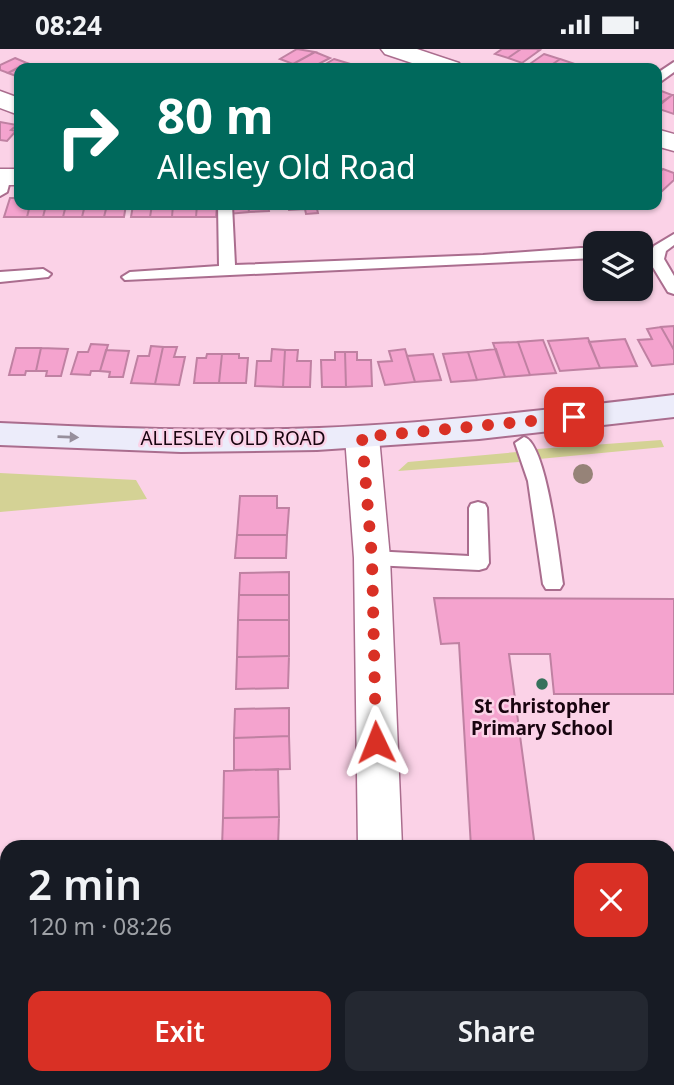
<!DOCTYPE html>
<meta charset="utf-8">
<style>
body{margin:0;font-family:"Noto Sans",sans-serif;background:#242831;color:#f1f3f6;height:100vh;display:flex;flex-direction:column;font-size:26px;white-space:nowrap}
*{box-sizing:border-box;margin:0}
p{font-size:23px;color:#9ea1a6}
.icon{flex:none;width:38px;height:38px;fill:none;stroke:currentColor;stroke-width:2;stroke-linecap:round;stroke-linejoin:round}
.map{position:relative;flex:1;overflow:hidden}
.side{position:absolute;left:0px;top:791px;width:676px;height:245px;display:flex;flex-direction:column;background:#171b24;border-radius:21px 21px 0 0;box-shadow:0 2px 5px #0004}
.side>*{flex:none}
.guide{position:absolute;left:14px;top:14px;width:648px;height:147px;border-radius:14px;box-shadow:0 2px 5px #0004;background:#00695c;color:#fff;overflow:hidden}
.fabs{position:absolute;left:583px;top:182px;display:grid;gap:14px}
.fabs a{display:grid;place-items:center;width:70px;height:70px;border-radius:14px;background:#171b24;box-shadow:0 2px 5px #0004;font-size:35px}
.pin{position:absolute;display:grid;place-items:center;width:60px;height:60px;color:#fff;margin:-30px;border-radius:14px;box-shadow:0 4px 10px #0006}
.me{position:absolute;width:77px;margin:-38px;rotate:358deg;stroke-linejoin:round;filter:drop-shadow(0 0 5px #0008)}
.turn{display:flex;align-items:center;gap:24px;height:147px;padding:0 28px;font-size:32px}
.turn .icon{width:91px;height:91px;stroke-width:2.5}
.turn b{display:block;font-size:49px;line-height:60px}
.round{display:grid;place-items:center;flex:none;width:74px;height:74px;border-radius:14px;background:#242831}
.head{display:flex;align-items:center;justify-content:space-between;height:119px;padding:0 28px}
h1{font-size:42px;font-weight:600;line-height:52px}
.button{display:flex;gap:14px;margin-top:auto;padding:14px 28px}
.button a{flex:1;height:80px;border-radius:14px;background:#d93025;color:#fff;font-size:28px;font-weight:600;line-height:80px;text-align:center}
.button a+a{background:#242831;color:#f1f3f6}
.status{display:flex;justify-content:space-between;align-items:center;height:49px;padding:0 35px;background:#171b24;direction:ltr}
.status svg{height:19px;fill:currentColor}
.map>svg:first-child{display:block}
.green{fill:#d4d295}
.building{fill:#f4a3ce;stroke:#bf81a2;stroke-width:2}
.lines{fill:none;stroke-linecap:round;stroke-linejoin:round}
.service-casing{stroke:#aa6d8e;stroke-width:4}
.minor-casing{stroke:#aa6d8e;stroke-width:3}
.secondary-casing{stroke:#aa6d8e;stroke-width:4}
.service{fill:#fff;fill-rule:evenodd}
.minor{fill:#fff;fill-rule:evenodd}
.secondary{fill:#ececfa;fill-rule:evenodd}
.tree{fill:#968378}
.oneway{fill:#978f9c}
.route{stroke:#d93025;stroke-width:12;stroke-dasharray:0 21.6}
.poi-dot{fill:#36715b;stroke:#fbd2e7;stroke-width:2.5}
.labels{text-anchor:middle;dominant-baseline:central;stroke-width:5;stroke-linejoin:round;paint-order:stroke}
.street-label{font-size:19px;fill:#18040f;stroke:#fbd2e7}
.poi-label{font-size:19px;font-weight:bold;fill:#18040f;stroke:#fbd2e7}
</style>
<div class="status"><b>08:24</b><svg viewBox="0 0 49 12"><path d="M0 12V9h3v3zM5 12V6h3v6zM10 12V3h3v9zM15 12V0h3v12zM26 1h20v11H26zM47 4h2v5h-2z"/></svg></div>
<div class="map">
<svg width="674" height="1036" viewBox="0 0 674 1036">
<rect width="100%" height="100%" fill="#fbd2e7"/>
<path class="green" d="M 661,391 L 664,398 L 539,410 L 537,400 Z
M 517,403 L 519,413 L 398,422 L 408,413 Z
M 0,424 L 136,431 L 147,450 L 0,463 Z"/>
<path class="building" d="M 297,0 L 315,3 L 293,15 L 280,10 Z
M 502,0 L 521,0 L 508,9 L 495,5 Z
M 521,0 L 536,0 L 540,1 L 522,14 L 508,9 Z
M 315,3 L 330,9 L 311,19 L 293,15 Z
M 544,5 L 560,10 L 547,19 L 527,17 Z
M 15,9 L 27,14 L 8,24 L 0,21 L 0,16 Z
M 334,10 L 354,16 L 349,19 L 319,19 Z
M 560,10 L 578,16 L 574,19 L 547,19 Z
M 27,14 L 40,19 L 19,19 L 19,28 L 8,24 Z
M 656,40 L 672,46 L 656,57 Z
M 672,46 L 674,46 L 674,65 L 656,59 Z
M 0,73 L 17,76 L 11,81 L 16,82 L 7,92 L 0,91 Z
M 663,120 L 674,124 L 674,131 L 662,142 L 656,140 L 656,126 Z
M 10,149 L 19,149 L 19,156 L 30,156 L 27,168 L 4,168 Z
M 30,156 L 46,156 L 43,168 L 27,168 Z
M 46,156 L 66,156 L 63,168 L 43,168 Z
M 66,156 L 85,156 L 82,168 L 63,168 Z
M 85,156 L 107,156 L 104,168 L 82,168 Z
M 107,156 L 126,156 L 124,168 L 104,168 Z
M 133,156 L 152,156 L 150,168 L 131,168 Z
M 152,156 L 173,156 L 172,168 L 150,168 Z
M 173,156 L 197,156 L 196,168 L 172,168 Z
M 197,156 L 217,156 L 216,168 L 196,168 Z
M 226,156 L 248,156 L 249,163 L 228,165 Z
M 248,156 L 268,156 L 269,162 L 249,163 Z
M 288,156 L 316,156 L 318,164 L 306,165 L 305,160 L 289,161 Z
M 674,277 L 674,301 L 661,278 Z
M 661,278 L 674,301 L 674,315 L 652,317 L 638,291 L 652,290 L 647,280 Z
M 588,289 L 600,319 L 560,322 L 548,292 Z
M 625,290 L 637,317 L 600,319 L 589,293 Z
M 543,291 L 556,324 L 530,326 L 518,293 Z
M 518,293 L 530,326 L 505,328 L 493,294 Z
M 91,295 L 108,296 L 100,322 L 91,322 L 90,326 L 71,325 L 78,303 L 88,303 Z
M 151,297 L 163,298 L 155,335 L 131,334 L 138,307 L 149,307 Z
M 163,298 L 177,298 L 174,308 L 185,308 L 179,336 L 155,335 Z
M 16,299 L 41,299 L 36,322 L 26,322 L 25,326 L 9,326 Z
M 41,299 L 68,300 L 61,327 L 46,327 L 47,322 L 36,322 Z
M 272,300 L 285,301 L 283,338 L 255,337 L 257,312 L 271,312 Z
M 405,300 L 415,333 L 385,336 L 378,313 L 392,312 L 389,302 Z
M 496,300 L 505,328 L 477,331 L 468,303 Z
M 106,301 L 129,302 L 123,328 L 109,328 L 110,323 L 100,322 Z
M 285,301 L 298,301 L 297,312 L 311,312 L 310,338 L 283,338 Z
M 335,303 L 345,303 L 346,338 L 322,338 L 321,311 L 335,311 Z
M 345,303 L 357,303 L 357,311 L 371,311 L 372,337 L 346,338 Z
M 468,303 L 477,331 L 451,333 L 443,305 Z
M 207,305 L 222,305 L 219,334 L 194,334 L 197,309 L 206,309 Z
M 222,305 L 239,305 L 239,309 L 248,309 L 246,334 L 219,334 Z
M 433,305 L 441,331 L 415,333 L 407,307 Z
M 240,447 L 277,447 L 277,459 L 289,459 L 287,486 L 237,486 Z
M 237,486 L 287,486 L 286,509 L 235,509 Z
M 289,523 L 289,546 L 239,546 L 240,524 Z
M 239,546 L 289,546 L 289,571 L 238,571 Z
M 434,549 L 674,550 L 674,645 L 554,645 L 550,605 L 509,605 L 535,798 L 471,798 L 459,594 L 441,595 Z
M 238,571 L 289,571 L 289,607 L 237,608 Z
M 289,607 L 288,639 L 236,640 L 237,608 Z
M 289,659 L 289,687 L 234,689 L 235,660 Z
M 289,687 L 290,720 L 234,721 L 234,689 Z
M 278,720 L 279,768 L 223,769 L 224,722 Z
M 279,768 L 278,798 L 222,798 L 223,769 Z
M 7,939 L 7,997 L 5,997 L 0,940 Z
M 233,1029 L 297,1029 L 297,1036 L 233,1036 Z
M 488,1029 L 571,1029 L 571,1036 L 489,1036 Z"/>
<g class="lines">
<g class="service-casing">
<path id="service" d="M 674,13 L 674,23 L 656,36 L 656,25 Z
M 4,124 L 11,128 L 7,143 L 0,147 L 0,125 Z
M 218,156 L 232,156 L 235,216 L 483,206 L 581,199 L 595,199 L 595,209 L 125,231 L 122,228 L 130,223 L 219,217 Z
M 674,185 L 674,196 L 666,202 L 664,210 L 674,227 L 674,245 L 668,243 L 648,210 L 654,197 Z
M 43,220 L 51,225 L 48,228 L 0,233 L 0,223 Z
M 524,388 C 547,394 559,510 563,535 L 560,540 L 546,540 L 543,535 L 528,432 L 515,394 Z
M 478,453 L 485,455 L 487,459 L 489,514 L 486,519 L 479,521 L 372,516 L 365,514 L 362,509 L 365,504 L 372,502 L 469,507 L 469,459 L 471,455 Z"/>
</g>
<g class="minor-casing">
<path id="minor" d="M 381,0 L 417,0 L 459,14 L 462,19 L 427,19 L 385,5 Z
M 0,42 L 19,49 L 19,66 L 0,59 Z
M 656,80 L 674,85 L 674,102 L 656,97 Z
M 0,120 L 19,120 L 19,136 L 0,136 Z
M 362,377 L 374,380 L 379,388 L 390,509 L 402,798 L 358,798 L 354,509 L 345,388 L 350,380 Z
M 7,857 L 7,897 L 0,898 L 0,858 Z
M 360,1029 L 410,1029 L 410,1036 L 360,1036 Z"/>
</g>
<g class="secondary-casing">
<path id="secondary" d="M 674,346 L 674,368 L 479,390 L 317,401 L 181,403 L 0,396 L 0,374 C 106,379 213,383 319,379 C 438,374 556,360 674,346 Z"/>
</g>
<use href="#service" class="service"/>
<use href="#minor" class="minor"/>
<use href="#secondary" class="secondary"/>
</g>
<circle class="tree" cx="583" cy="425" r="10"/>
<defs><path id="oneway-solid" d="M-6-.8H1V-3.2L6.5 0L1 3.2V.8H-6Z" transform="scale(1.75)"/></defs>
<use class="oneway" href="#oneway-solid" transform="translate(68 388) rotate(2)"/>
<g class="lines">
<path class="route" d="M 376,693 L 372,509 L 362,388 L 574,368"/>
</g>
<circle class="poi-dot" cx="542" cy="635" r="7"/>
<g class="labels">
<g class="street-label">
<text x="233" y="389">ALLESLEY OLD ROAD</text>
</g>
<g class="poi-label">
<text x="542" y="657">St Christopher<tspan x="542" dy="22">Primary School</tspan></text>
</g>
</g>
</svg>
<div class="fabs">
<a><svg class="icon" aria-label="layers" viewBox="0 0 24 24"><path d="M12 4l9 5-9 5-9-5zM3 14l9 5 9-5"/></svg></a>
</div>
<div class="pin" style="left:574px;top:368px;background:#d93025"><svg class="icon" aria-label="arrive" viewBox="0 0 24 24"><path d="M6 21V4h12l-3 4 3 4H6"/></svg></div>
<svg class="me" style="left:376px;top:693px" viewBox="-20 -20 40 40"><path d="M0-17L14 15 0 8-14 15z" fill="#d93025" stroke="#fff" stroke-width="4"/></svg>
<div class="guide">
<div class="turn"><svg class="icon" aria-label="right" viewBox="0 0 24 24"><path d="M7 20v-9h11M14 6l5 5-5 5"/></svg><div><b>80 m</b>Allesley Old Road</div></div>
</div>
<section class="side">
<div class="head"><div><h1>2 min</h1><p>120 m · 08:26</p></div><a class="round" style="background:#d93025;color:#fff"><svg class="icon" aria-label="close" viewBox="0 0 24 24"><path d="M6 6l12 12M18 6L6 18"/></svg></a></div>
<div class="button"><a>Exit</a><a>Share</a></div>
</section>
</div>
